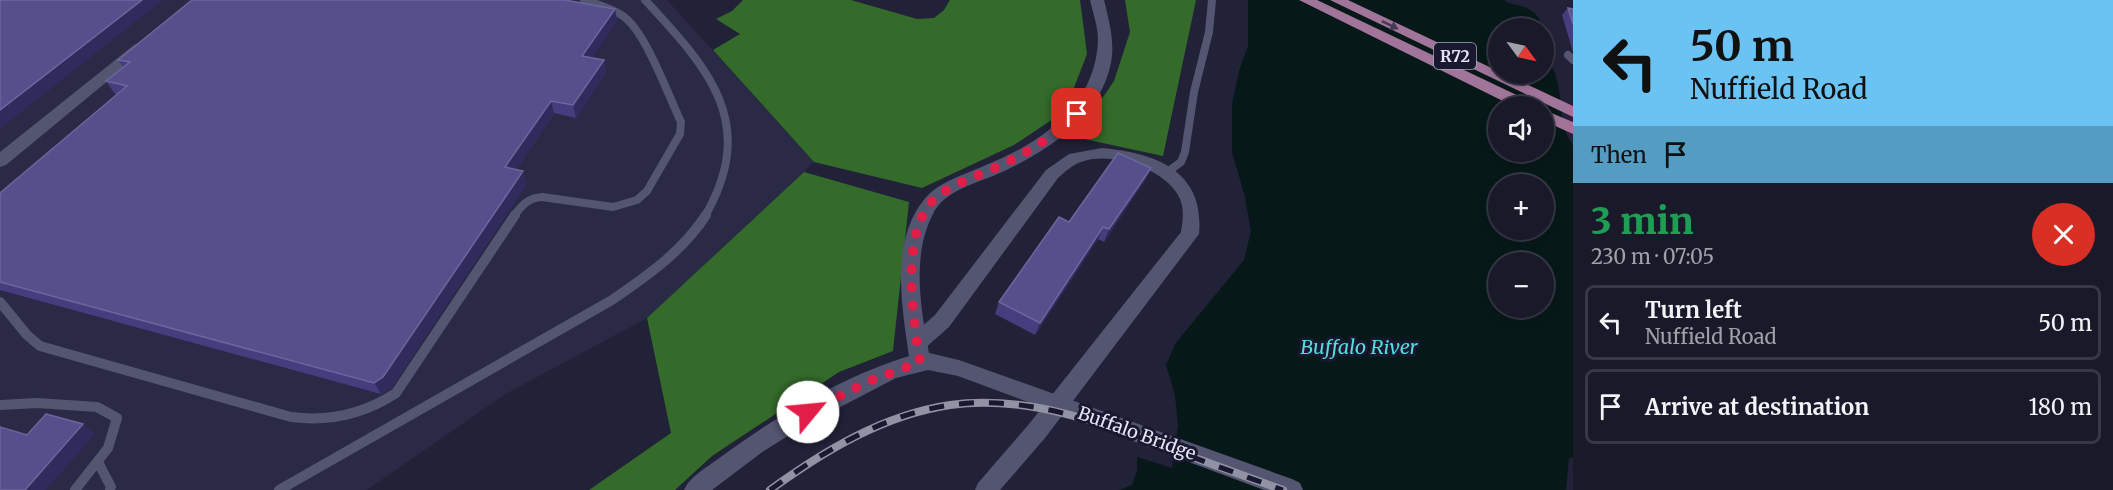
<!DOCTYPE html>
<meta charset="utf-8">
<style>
body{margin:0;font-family:Merriweather,serif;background:#262636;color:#f1f3f6;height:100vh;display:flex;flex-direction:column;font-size:22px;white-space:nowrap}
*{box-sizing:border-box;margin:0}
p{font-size:20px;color:#9fa0a8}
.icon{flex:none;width:33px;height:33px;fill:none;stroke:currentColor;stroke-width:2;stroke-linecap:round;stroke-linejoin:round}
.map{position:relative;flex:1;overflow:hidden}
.details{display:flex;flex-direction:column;background:#19192a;width:540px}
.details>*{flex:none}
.hud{background:#6ac3f2;color:#111;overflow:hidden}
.needle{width:39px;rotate:123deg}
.buttons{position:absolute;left:1488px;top:18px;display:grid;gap:12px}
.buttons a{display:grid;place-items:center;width:66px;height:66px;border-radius:50%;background:#19192a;box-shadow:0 3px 9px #0003,0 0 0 2px #373847;font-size:30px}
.pin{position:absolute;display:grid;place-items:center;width:51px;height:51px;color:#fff;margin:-26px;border-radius:12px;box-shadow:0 3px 9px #0006}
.me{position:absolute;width:66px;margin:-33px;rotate:62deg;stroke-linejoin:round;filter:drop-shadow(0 0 4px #0008)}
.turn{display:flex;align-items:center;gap:21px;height:126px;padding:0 18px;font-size:27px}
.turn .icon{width:78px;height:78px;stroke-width:2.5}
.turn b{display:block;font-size:42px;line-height:51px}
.then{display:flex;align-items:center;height:57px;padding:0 18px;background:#0003;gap:12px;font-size:22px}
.round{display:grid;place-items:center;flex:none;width:63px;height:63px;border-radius:32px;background:#262636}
.headline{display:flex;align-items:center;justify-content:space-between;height:102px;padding:0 18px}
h1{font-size:36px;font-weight:800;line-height:45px;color:#1e9e55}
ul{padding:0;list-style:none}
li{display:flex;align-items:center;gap:18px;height:75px;margin:0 12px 9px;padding:0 6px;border:3px solid #373847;border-radius:9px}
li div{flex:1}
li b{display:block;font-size:22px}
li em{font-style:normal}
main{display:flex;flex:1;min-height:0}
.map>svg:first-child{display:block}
.built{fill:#2a2a47}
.forest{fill:#346b2b}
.water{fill:#071818;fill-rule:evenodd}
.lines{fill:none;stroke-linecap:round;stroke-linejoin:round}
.service-far1{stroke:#545570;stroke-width:8}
.service{stroke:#545570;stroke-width:10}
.minor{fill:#545570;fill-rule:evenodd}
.tertiary{fill:#545570;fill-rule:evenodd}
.primary{fill:#a1749a;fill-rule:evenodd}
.rail-casing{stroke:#9292a5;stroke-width:8}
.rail{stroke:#18182e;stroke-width:5;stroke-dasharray:15;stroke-linecap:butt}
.wall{fill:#443e7f}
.shaded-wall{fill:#2f2b5d}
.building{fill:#554f8b;stroke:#6b679c;stroke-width:1.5}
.oneway{fill:#483854}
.route{stroke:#e11d48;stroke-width:10;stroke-dasharray:0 18}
.labels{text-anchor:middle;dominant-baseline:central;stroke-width:6;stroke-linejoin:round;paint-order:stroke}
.shield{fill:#18182e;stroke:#a6a7b9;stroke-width:1.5}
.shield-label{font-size:16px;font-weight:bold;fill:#e3e4f4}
.street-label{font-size:18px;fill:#e3e4f4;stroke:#18182e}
.water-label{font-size:20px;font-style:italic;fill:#56dbdf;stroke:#18182e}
</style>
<main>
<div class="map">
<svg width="1573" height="490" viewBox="0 0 1573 490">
<rect width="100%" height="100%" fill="#212138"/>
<path class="built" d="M 0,0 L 667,0 L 814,162 L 647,318 L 504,395 L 367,490 L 0,490 Z"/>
<path class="forest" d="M 743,0 L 851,0 L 917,19 L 934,18 L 944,10 L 950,0 L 1080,0 L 1087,54 L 1065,111 L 1014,145 L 922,188 L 814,162 L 713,50 L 740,34 L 716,19 L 732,11 Z
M 1125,0 L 1196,0 L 1163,156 L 1084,139 L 1082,128 L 1114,81 L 1130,32 Z
M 804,172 L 909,202 L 893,351 L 839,372 L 712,456 L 675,490 L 589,490 L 671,433 L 647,318 Z"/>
<path class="water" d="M 1248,0 L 1505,0 L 1506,2 C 1524,7 1538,8 1542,28 L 1498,28 L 1498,74 L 1544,74 L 1544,59 C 1564,73 1558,111 1566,132 C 1567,137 1571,141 1573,145 L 1573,458 L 1569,458 L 1566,490 L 1119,490 L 1132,485 L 1137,470 L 1137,457 L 1172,468 L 1178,426 L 1175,395 L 1166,365 L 1175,344 L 1244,260 L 1251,231 L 1245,197 L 1232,152 L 1232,104 L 1239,71 L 1248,46 ZM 1498,106 L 1544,106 L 1544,152 L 1498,152 ZM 1498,184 L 1544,184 L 1544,230 L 1498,230 ZM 1498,262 L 1544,262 L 1544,308 L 1498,308 Z"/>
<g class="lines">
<path class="service-far1" d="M 645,0 C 708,68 759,122 705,216
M 1568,55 L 1573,60
M 1166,173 L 1181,162 L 1185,152 L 1194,92 L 1209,32 L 1212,0
M 514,216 C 522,205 528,198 542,197 L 613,207 L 637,200 L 647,191 L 680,134 L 681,122 C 668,95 646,32 623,16 C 611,8 597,4 584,0"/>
<path class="service" d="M 0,302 L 27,335 L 40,346 L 291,417 C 329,422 364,414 396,393 L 515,215
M 0,405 L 37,403 L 97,407 L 117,418 L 108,448 L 75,490
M 98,462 L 111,487 L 110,490
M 279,490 L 612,300 C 647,276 683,251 706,215"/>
<path class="minor" d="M 139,43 L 146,48 L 144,51 L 6,165 L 0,167 L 0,152 L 134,45 Z
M 1102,148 C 1156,153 1205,171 1199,234 L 1045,438 L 1000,490 L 975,490 L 978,483 L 1029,424 L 1181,232 C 1183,219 1185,207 1178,195 C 1162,168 1111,151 1081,162 C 1072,165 1065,172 1058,178 L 949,327 L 924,349 L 917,351 L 910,349 L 907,343 L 910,337 L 935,315 L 1046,170 L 1069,154 Z"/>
<path class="tertiary" d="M 1090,0 L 1104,0 C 1109,21 1115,41 1111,63 C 1100,119 1042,155 993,176 C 973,184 943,192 933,214 C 911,256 921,309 929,353 L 959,360 L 1292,479 L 1300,483 L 1303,490 L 1264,490 L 958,376 L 928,370 L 896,378 L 802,427 L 761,453 L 712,490 L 684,490 C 690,476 706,468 718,459 C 773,418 843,376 909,356 C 902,307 890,243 923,201 C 938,181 965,175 986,165 C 1041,143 1096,105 1098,40 C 1098,27 1093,13 1090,0 Z"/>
<path class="primary" d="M 1299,0 L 1317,0 L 1531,102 L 1533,106 L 1513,106 Z
M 1330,0 L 1348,0 L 1498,71 L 1498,74 L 1505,74 L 1573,106 L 1573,117 Z
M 1544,110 L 1573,122 L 1573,134 L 1544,121 Z"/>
<g class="rail-casing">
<path id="rail" d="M 770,490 C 824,451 883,415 950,405 C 1028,394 1105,424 1176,451 C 1211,464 1247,477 1283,490"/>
</g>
<use href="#rail" class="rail"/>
</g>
<path class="wall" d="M 1568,8 L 1573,9 L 1573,52 L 1562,15 Z
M 615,9 L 617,21 L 592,57 L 604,60 L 606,72 L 576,118 L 554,113 L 516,169 L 527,183 L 391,388 L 381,394 L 0,290 L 0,193 L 118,94 L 115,94 L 106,81 L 123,67 L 118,60 Z
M 1151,168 L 1145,180 L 1104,242 L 1098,239 L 1035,335 L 995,314 L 999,302 L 1069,222 Z"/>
<path class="shaded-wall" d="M 142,0 L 163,0 L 0,129 L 0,110 Z
M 615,9 L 617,21 L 585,68 L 582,56 Z
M 604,60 L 606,72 L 576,118 L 573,105 Z
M 551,101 L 554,113 L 509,179 L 505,167 Z
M 1151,168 L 1145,180 L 1104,242 L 1109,229 Z
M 523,171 L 527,183 L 391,388 L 381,394 L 374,383 Z
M 1103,227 L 1098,239 L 1035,335 L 1040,323 Z
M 83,424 L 95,434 L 46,490 L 25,490 Z"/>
<path class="building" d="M 0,0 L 142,0 L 0,110 Z
M 192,0 L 565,0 L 615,9 L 582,56 L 604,60 L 573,105 L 551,101 L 505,167 L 523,171 L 383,377 L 374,383 L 0,282 L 0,193 L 127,86 L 106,81 L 130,62 L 118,60 Z
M 1568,8 L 1573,9 L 1573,24 Z
M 1118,153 L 1151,168 L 1109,229 L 1103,227 L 1040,323 L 999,302 L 1059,217 L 1069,222 Z
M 46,414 L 83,424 L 25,490 L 0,490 L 0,427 L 27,435 Z"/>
<defs><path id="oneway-solid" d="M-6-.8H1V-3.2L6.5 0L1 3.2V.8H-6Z" transform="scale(1.5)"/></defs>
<use class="oneway" href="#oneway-solid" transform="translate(1390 25) rotate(26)"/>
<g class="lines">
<path class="route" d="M 808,412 L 870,381 L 920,362 C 913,318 898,225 939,195 C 957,182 978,176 997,167 C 1027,154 1053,136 1077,114"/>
</g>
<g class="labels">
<rect class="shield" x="1434" y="43" width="42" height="26" rx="4.5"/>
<g class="shield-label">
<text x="1455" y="56">R72</text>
</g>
<g class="street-label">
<text transform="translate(1137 433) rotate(20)">Buffalo Bridge</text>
</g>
<g class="water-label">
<text x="1359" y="346">Buffalo River</text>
</g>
</g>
</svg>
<div class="buttons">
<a><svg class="needle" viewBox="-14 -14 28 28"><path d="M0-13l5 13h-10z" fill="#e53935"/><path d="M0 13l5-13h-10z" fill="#9fa0a8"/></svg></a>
<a><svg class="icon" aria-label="sound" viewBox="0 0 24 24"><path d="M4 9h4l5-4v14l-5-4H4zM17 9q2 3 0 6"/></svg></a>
<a>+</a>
<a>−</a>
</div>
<div class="pin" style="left:1077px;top:114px;background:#d93025"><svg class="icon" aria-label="arrive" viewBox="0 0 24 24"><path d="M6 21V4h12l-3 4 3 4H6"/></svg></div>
<svg class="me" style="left:808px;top:412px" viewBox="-20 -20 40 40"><circle r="19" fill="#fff"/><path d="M0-13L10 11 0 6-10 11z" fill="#e11d48"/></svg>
</div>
<section class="details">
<div class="hud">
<div class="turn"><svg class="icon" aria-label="left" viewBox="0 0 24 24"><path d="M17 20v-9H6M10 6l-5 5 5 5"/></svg><div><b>50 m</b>Nuffield Road</div></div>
<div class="then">Then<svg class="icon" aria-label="arrive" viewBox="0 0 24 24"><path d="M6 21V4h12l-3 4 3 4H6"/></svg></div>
</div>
<div class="headline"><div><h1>3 min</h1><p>230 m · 07:05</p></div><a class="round" style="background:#d93025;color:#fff"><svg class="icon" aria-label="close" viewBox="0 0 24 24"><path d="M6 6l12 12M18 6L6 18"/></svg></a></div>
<ul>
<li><svg class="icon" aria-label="left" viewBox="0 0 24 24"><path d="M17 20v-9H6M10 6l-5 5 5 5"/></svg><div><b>Turn left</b><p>Nuffield Road</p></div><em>50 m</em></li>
<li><svg class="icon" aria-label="arrive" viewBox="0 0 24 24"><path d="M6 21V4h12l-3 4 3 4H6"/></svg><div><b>Arrive at destination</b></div><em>180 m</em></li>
</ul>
</section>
</main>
